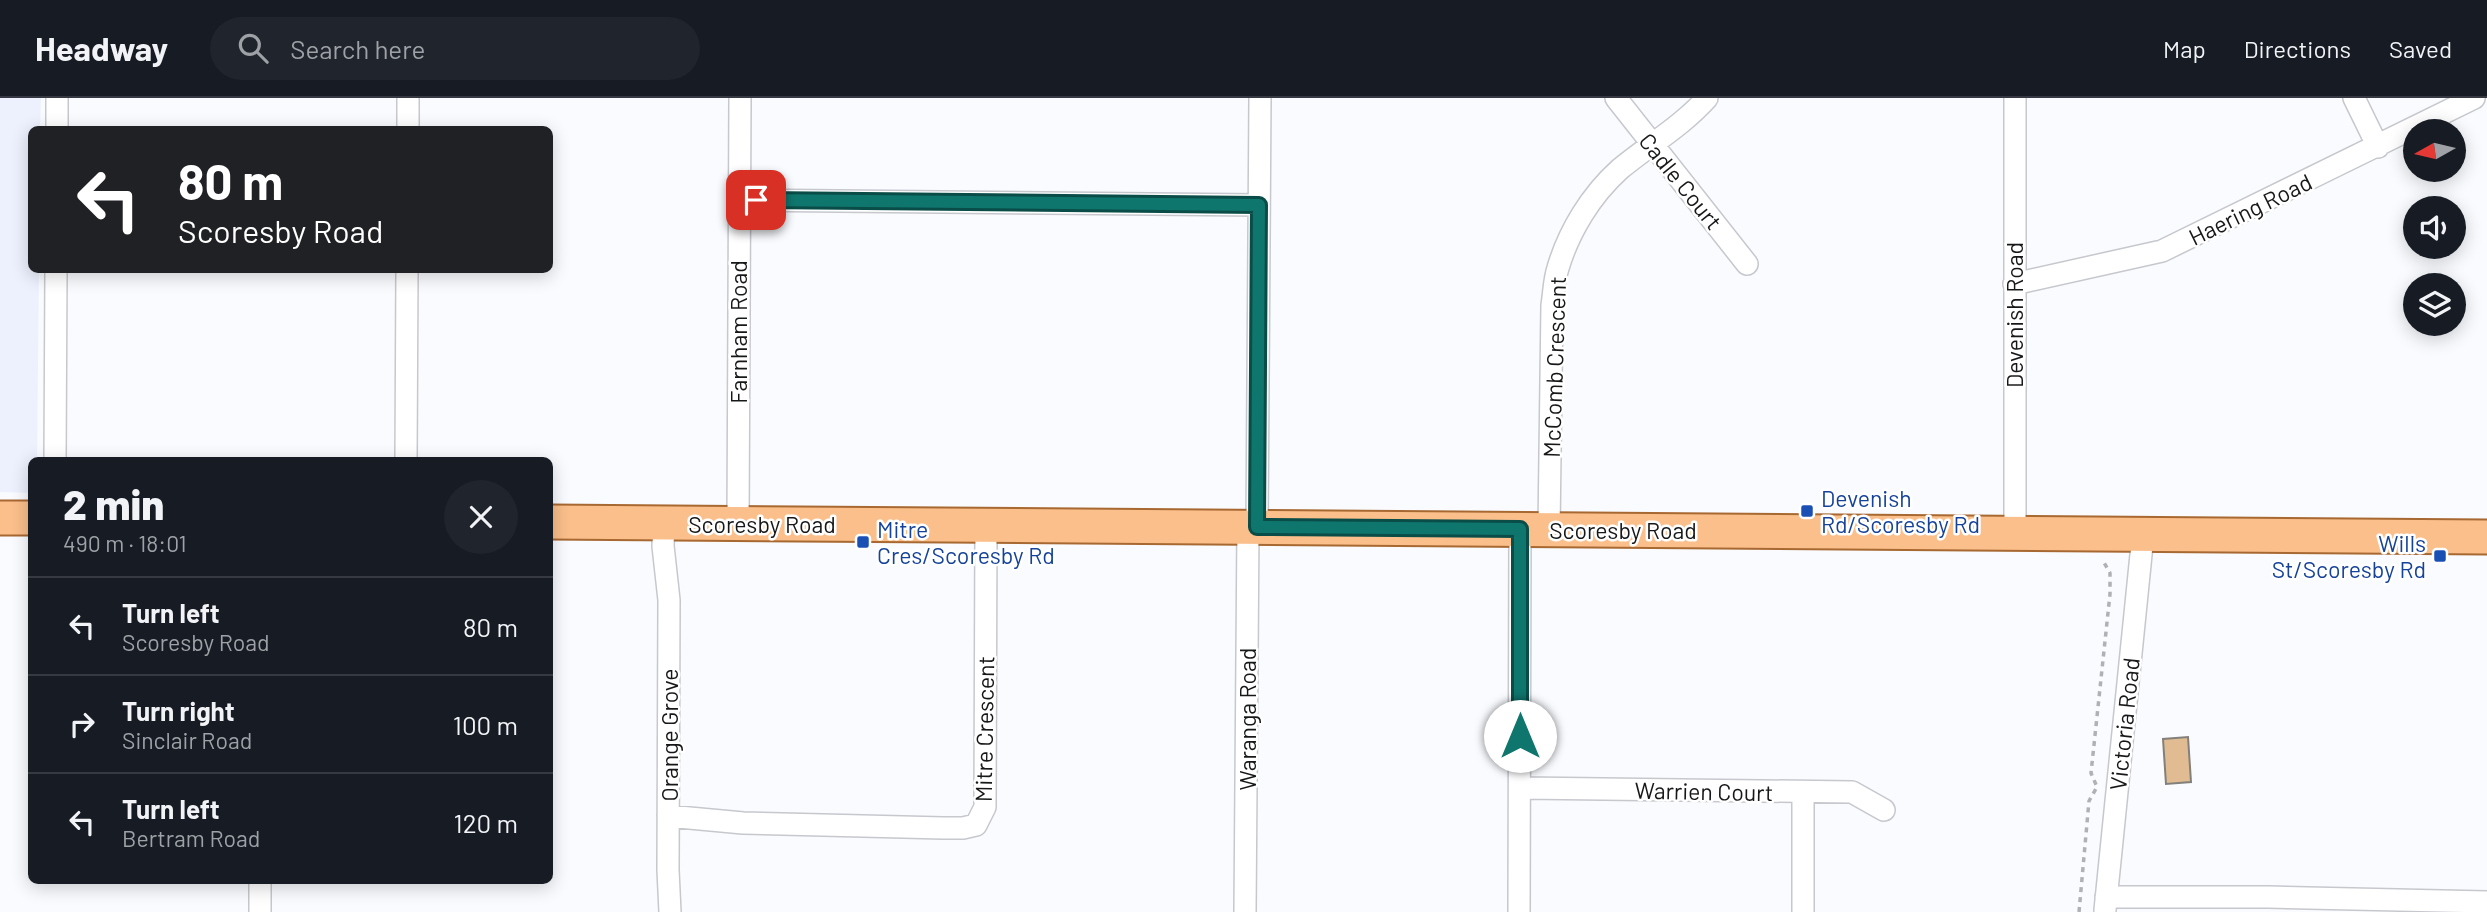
<!DOCTYPE html>
<meta charset="utf-8">
<style>
body{margin:0;font-family:Barlow,sans-serif;background:#20242c;color:#f1f3f6;height:100vh;display:flex;flex-direction:column;font-size:26px;white-space:nowrap}
*{box-sizing:border-box;margin:0}
p{font-size:23px;color:#9ea1a6}
.icon{flex:none;width:38px;height:38px;fill:none;stroke:currentColor;stroke-width:2;stroke-linecap:round;stroke-linejoin:round}
.map{position:relative;flex:1;overflow:hidden}
.side{position:absolute;left:28px;top:359px;width:525px;height:427px;display:flex;flex-direction:column;background:#171b24;border-radius:10px;box-shadow:0 4px 18px #0003}
.side>*{flex:none}
.top-card{position:absolute;left:28px;top:28px;width:525px;height:147px;border-radius:10px;box-shadow:0 4px 18px #0003;background:#202124;color:#fff;overflow:hidden}
.needle{width:46px;rotate:262deg}
.controls{position:absolute;left:2403px;top:21px;display:grid;gap:14px}
.controls a{display:grid;place-items:center;width:63px;height:63px;border-radius:50%;background:#171b24;box-shadow:0 4px 18px #0003;font-size:35px}
.pin{position:absolute;display:grid;place-items:center;width:60px;height:60px;color:#fff;margin:-30px;border-radius:14px;box-shadow:0 4px 10px #0006}
.me{position:absolute;width:77px;margin:-38px;rotate:0deg;stroke-linejoin:round;filter:drop-shadow(0 0 5px #0008)}
.turn{display:flex;align-items:center;gap:24px;height:147px;padding:0 35px;font-size:32px}
.turn .icon{width:91px;height:91px;stroke-width:2.5}
.turn b{display:block;font-size:49px;line-height:60px}
.round{display:grid;place-items:center;flex:none;width:74px;height:74px;border-radius:37px;background:#20242c}
.summary{display:flex;align-items:center;justify-content:space-between;height:119px;padding:0 35px}
h1{font-size:42px;font-weight:800;line-height:52px}
ul{padding:0;list-style:none}
li{display:flex;align-items:center;gap:21px;height:98px;padding:0 35px;border-top:2px solid #363941}
li div{flex:1}
li b{display:block;font-size:26px}
li em{font-style:normal}
header{display:flex;align-items:center;gap:42px;box-sizing:border-box;height:98px;padding:0 35px;background:#171b24;border-bottom:2px solid #363941}
header strong{font-size:33px}
nav{display:flex;gap:38px;margin-inline-start:auto;font-size:24px}
.search{width:490px;height:63px;background:#20242c;display:flex;align-items:center;gap:18px;box-sizing:border-box;padding:0 24px;border-radius:38px;color:#9ea1a6;font-size:26px}
.map>svg:first-child{display:block}
.built{fill:#ecf1fd}
.building{fill:#e1bc92;stroke:#83807b;stroke-width:2}
.lines{fill:none;stroke-linecap:round;stroke-linejoin:round}
.street-casing{stroke:#c6c8ce;stroke-width:24}
.primary-casing{stroke:#a86831;stroke-width:37}
.path{stroke:#b0b1b4;stroke-width:3.5;stroke-dasharray:5 5;stroke-linecap:butt}
.street{stroke:#fff;stroke-width:21}
.primary{stroke:#fabf8b;stroke-width:33}
.route-casing{stroke:#0a4d48;stroke-width:18}
.route{stroke:#0f766e;stroke-width:12}
.transit-dot{fill:#1a4fb4;stroke:#fff;stroke-width:2.5}
.labels{text-anchor:middle;dominant-baseline:central;stroke-width:5;stroke-linejoin:round;paint-order:stroke}
.street-label{font-size:23px;fill:#161718;stroke:#fff}
.transit-label{font-size:23px;fill:#164399;stroke:#fff;text-anchor:start}
</style>
<header>
<strong>Headway</strong>
<div class="search"><svg class="icon" aria-label="search" viewBox="0 0 24 24"><circle cx="10" cy="10" r="6"/><path d="M15 15l6 6"/></svg>Search here</div>
<nav><a>Map</a><a>Directions</a><a>Saved</a></nav>
</header>
<div class="map">
<svg width="2487" height="814" viewBox="0 0 2487 814">
<rect width="100%" height="100%" fill="#f9fbfe"/>
<path class="built" d="M 0,0 L 41,0 L 40,31 L 32,32 L 32,172 L 39,172 L 37,362 L 32,362 L 31,395 L 0,394 Z"/>
<path class="building" d="M 2188,639 L 2191,684 L 2166,686 L 2163,641 Z"/>
<g class="lines">
<g class="street-casing">
<path id="street" d="M 1616,0 L 1747,166
M 2354,0 L 2378,49
M 57,32 L 57,0
M 408,32 L 408,0
M 739,102 L 1259,107
M 2014,186 L 2162,153 L 2474,0
M 55,362 L 56,172
M 406,362 L 407,172
M 664,425 L 663,448 L 669,502 L 668,772 L 670,814
M 738,426 L 740,0
M 1257,429 L 1260,0
M 1549,431 L 1552,207 C 1554,195 1554,182 1558,170 C 1569,133 1591,97 1620,71 C 1649,47 1682,28 1707,0
M 2015,435 L 2015,0
M 1520,690 L 1852,694 L 1884,712
M 668,718 L 743,725 L 943,730 L 963,730 L 976,727 L 985,709 L 986,426
M 2106,799 L 2268,799 L 2487,804
M 2105,812 L 2143,437
M 260,814 L 260,782
M 1245,814 L 1248,429
M 1519,814 L 1520,431
M 1803,814 L 1803,694"/>
</g>
<g class="primary-casing">
<path id="primary" d="M 0,420 L 32,420
M 550,424 L 2487,439"/>
</g>
<path class="path" d="M 2079,814 L 2089,703 L 2097,689 L 2091,675 L 2110,496 L 2110,475 L 2102,461"/>
<use href="#street" class="street"/>
<use href="#primary" class="primary"/>
</g>
<g class="lines">
<g class="route-casing">
<path id="route" d="M 756,102 L 1259,107 L 1257,429 L 1520,431 L 1520,638"/>
</g>
<use href="#route" class="route"/>
</g>
<g class="transit-dot">
<rect x="1800" y="406" width="14" height="14" rx="3.5"/>
<rect x="856" y="437" width="14" height="14" rx="3.5"/>
<rect x="2433" y="451" width="14" height="14" rx="3.5"/>
</g>
<g class="labels">
<g class="street-label">
<text transform="translate(1681 83) rotate(51)">Cadle Court</text>
<text transform="translate(2250 111) rotate(-26)">Haering Road</text>
<text transform="translate(2014 217) rotate(-90)">Devenish Road</text>
<text transform="translate(738 234) rotate(-90)">Farnham Road</text>
<text transform="translate(1554 269) rotate(-88)">McComb Crescent</text>
<text x="762" y="426">Scoresby Road</text>
<text x="1623" y="432">Scoresby Road</text>
<text transform="translate(1247 621) rotate(-90)">Waranga Road</text>
<text transform="translate(2124 626) rotate(-84)">Victoria Road</text>
<text transform="translate(984 631) rotate(-89)">Mitre Crescent</text>
<text transform="translate(669 637) rotate(-90)">Orange Grove</text>
<text transform="translate(1704 693) rotate(1)">Warrien Court</text>
</g>
<g class="transit-label">
<text x="1821" y="400">Devenish<tspan x="1821" dy="26">Rd/Scoresby Rd</tspan></text>
<text x="877" y="431">Mitre<tspan x="877" dy="26">Cres/Scoresby Rd</tspan></text>
<text x="2426" y="445" text-anchor="end">Wills<tspan x="2426" dy="26">St/Scoresby Rd</tspan></text>
</g>
</g>
</svg>
<div class="controls">
<a><svg class="needle" viewBox="-14 -14 28 28"><path d="M0-13l5 13h-10z" fill="#e53935"/><path d="M0 13l5-13h-10z" fill="#9ea1a6"/></svg></a>
<a><svg class="icon" aria-label="sound" viewBox="0 0 24 24"><path d="M4 9h4l5-4v14l-5-4H4zM17 9q2 3 0 6"/></svg></a>
<a><svg class="icon" aria-label="layers" viewBox="0 0 24 24"><path d="M12 4l9 5-9 5-9-5zM3 14l9 5 9-5"/></svg></a>
</div>
<div class="pin" style="left:756px;top:102px;background:#d93025"><svg class="icon" aria-label="arrive" viewBox="0 0 24 24"><path d="M6 21V4h12l-3 4 3 4H6"/></svg></div>
<svg class="me" style="left:1520px;top:638px" viewBox="-20 -20 40 40"><circle r="19" fill="#fff"/><path d="M0-13L10 11 0 6-10 11z" fill="#0f766e"/></svg>
<div class="top-card">
<div class="turn"><svg class="icon" aria-label="left" viewBox="0 0 24 24"><path d="M17 20v-9H6M10 6l-5 5 5 5"/></svg><div><b>80 m</b>Scoresby Road</div></div>
</div>
<section class="side">
<div class="summary"><div><h1>2 min</h1><p>490 m · 18:01</p></div><a class="round"><svg class="icon" aria-label="close" viewBox="0 0 24 24"><path d="M6 6l12 12M18 6L6 18"/></svg></a></div>
<ul>
<li><svg class="icon" aria-label="left" viewBox="0 0 24 24"><path d="M17 20v-9H6M10 6l-5 5 5 5"/></svg><div><b>Turn left</b><p>Scoresby Road</p></div><em>80 m</em></li>
<li><svg class="icon" aria-label="right" viewBox="0 0 24 24"><path d="M7 20v-9h11M14 6l5 5-5 5"/></svg><div><b>Turn right</b><p>Sinclair Road</p></div><em>100 m</em></li>
<li><svg class="icon" aria-label="left" viewBox="0 0 24 24"><path d="M17 20v-9H6M10 6l-5 5 5 5"/></svg><div><b>Turn left</b><p>Bertram Road</p></div><em>120 m</em></li>
</ul>
</section>
</div>
